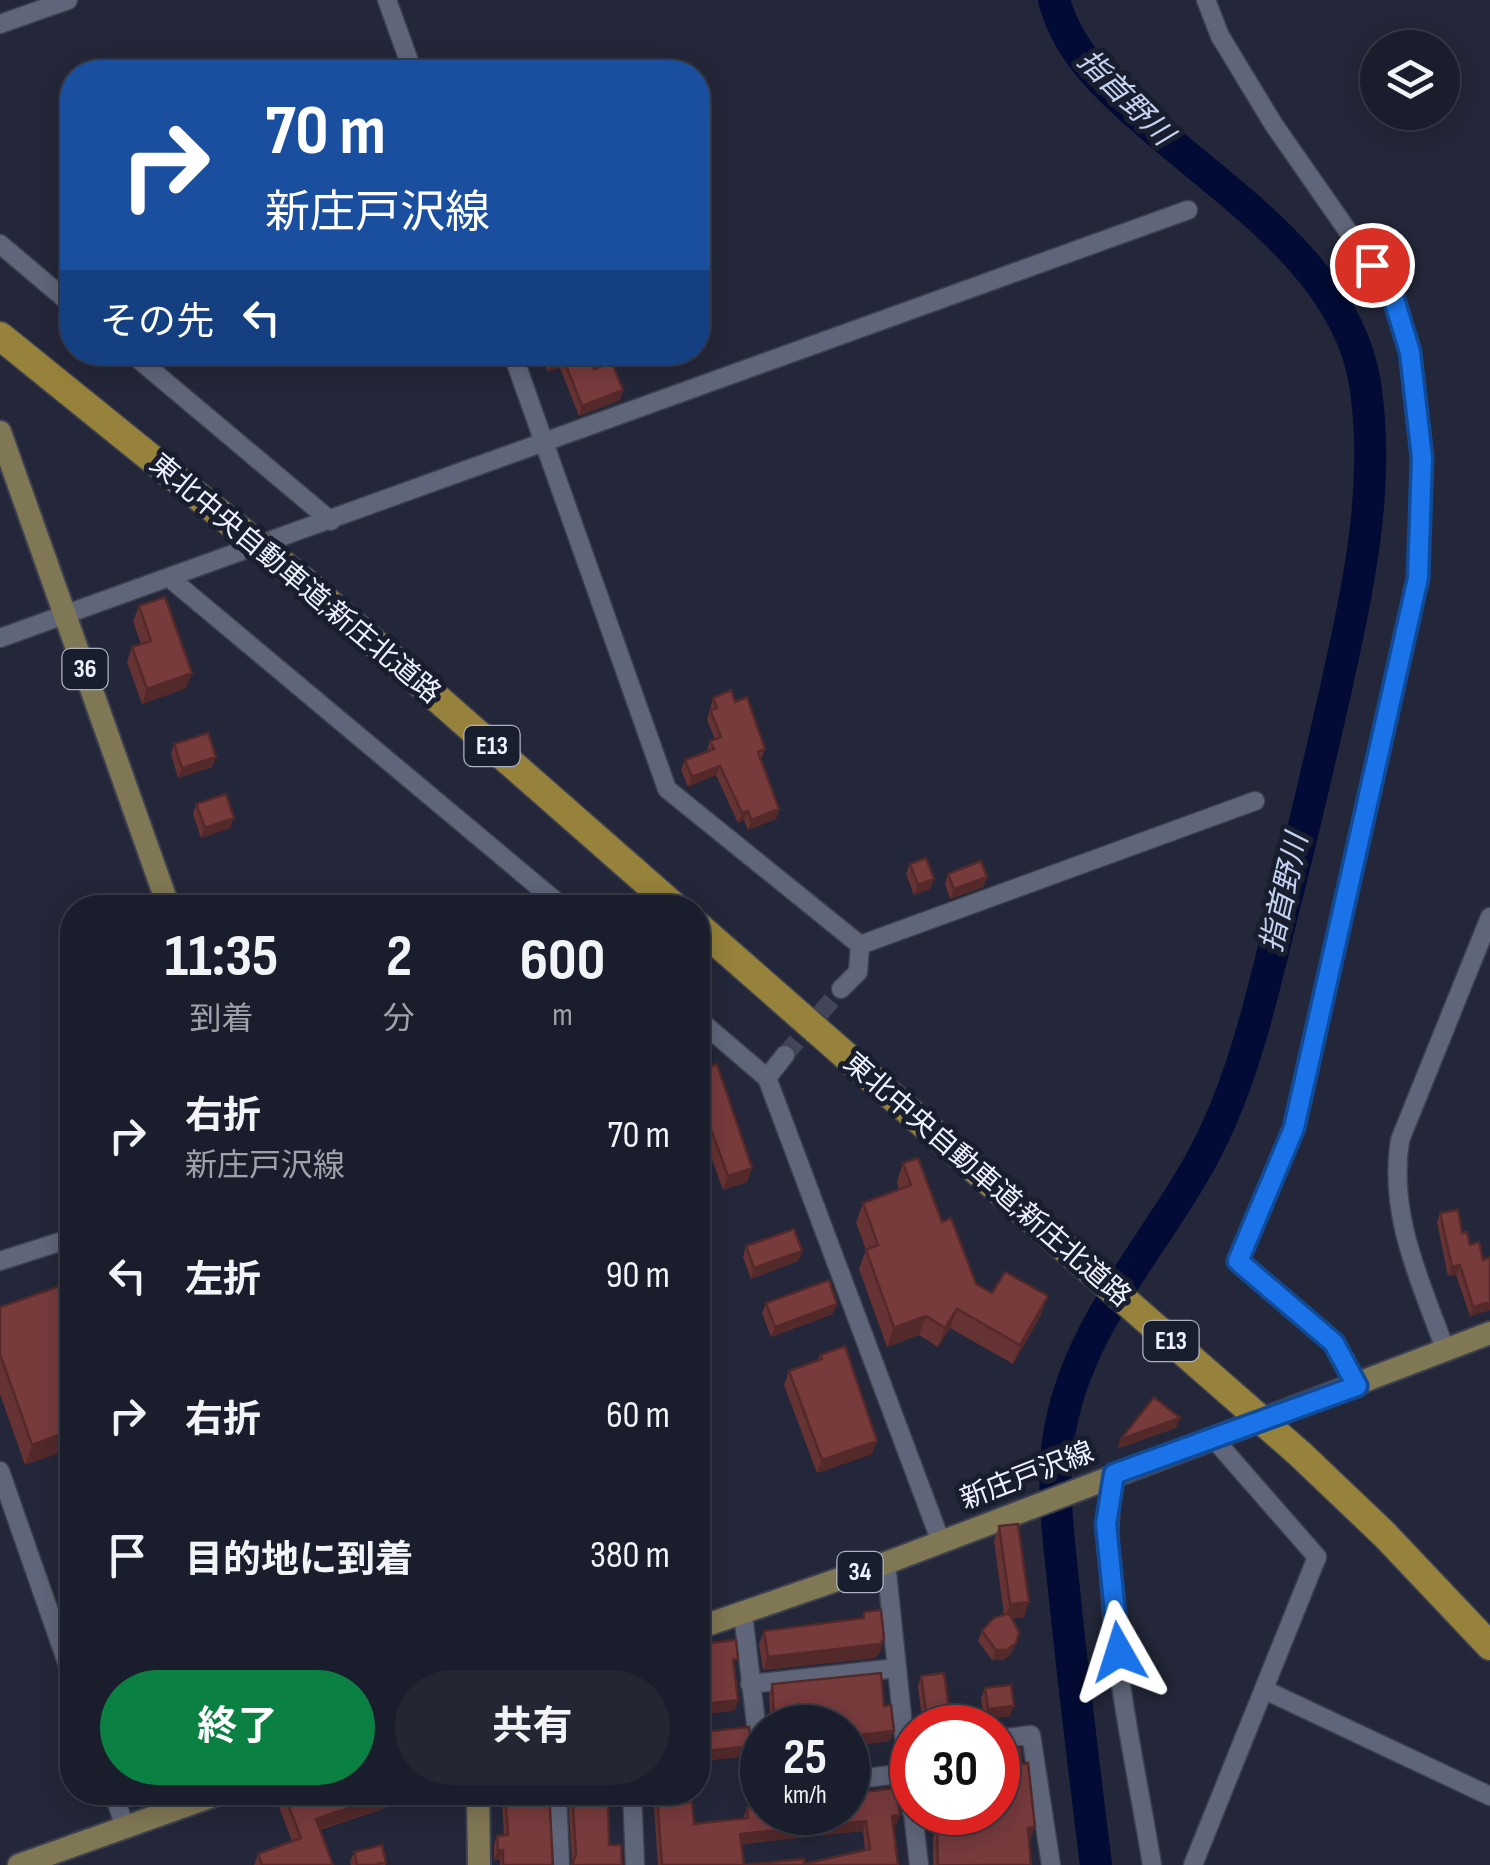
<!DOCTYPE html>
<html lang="ja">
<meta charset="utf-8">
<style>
body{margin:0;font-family:"Sofia Sans Condensed","Noto Sans JP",sans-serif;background:#232633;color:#f1f3f6;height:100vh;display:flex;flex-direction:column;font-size:38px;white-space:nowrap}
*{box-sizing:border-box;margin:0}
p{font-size:32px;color:#9fa2a9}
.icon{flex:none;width:55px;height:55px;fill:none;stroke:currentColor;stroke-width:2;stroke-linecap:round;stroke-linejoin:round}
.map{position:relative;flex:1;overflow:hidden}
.panel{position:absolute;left:60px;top:895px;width:650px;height:910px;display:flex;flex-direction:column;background:#1a1d2b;border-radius:40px;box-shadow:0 5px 25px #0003,0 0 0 2px #383b47}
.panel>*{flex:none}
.guide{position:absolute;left:60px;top:60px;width:650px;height:305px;border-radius:40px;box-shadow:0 5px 25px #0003,0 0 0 2px #383b47;background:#1a4fa0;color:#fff;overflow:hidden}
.buttons{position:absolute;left:1360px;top:30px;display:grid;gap:20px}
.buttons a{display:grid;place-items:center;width:100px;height:100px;border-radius:50%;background:#1a1d2b;box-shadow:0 5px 25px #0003,0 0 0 2px #383b47;font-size:50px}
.speed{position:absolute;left:740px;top:1705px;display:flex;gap:20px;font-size:50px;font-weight:700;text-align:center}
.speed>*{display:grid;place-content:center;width:130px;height:130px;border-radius:50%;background:#1a1d2b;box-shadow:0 5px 25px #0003,0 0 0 2px #383b47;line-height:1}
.speed small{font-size:25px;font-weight:400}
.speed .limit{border:15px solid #d22;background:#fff;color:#111}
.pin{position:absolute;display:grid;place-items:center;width:85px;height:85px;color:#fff;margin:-42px;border:5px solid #fff;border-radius:50%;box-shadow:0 2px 10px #0007}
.me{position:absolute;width:110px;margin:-55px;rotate:354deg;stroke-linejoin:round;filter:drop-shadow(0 0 8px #0008)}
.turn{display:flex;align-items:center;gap:35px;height:210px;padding:0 40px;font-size:45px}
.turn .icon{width:130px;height:130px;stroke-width:2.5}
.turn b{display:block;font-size:70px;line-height:85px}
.then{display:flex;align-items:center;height:95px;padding:0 40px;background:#0003;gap:20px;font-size:38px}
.eta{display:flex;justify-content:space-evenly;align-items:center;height:170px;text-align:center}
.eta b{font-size:60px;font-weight:700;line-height:70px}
.button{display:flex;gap:20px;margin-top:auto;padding:20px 40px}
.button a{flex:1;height:115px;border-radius:60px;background:#0b8043;color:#fff;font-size:40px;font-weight:700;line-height:115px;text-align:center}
.button a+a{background:#232633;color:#f1f3f6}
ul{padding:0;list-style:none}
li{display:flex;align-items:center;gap:30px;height:140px;padding:0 40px}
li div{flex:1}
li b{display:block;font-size:38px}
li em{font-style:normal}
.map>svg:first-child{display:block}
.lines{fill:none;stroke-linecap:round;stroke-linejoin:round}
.river{stroke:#010b35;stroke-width:32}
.minor-tunnel{stroke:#414557;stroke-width:18;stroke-dasharray:18 9;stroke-linecap:butt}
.minor-casing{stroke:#3e4250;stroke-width:21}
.major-casing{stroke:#3e4250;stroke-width:26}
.highway-casing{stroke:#3e4250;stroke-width:31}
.minor{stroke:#60667a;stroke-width:18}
.major{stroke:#807754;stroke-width:22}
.highway{stroke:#96823a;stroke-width:28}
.highway-bridge-casing{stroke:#3e4250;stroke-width:31;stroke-linecap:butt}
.highway-bridge{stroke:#96823a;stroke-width:28}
.wall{fill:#663334;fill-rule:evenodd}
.shaded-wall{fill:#53292a}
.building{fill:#773b3c;stroke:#53292a;stroke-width:2.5;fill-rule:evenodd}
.route-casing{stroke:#114b97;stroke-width:25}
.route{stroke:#1a73e8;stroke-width:18}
.labels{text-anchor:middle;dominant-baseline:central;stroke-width:10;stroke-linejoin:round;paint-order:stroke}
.shield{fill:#191e2e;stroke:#aeb2c0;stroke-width:2.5}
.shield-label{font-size:25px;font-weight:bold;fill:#eef2fe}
.street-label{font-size:28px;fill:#eef2fe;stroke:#191e2e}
.water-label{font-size:30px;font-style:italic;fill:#c2d2f0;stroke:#191e2e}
</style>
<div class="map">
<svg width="1490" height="1865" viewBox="0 0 1490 1865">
<rect width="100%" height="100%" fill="#232739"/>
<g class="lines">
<path class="river" d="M 1054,0 C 1068,52 1106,87 1145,121 C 1227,194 1346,267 1365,383 C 1381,488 1358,587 1336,689 C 1320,759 1304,829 1286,899 C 1266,978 1249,1061 1214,1135 C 1168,1232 1088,1308 1063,1415 C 1048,1474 1059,1539 1065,1599 C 1074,1688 1085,1776 1096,1865"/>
<path class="minor-tunnel" d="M 785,1055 L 841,989"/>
<g class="minor-casing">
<path id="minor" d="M 387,0 L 413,72
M 1206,0 L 1220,36 L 1274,125 L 1391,293 L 1410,352 L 1423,458 L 1418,578 L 1333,961 L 1294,1127 L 1237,1261 L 1334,1343 L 1357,1386
M 0,24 L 68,0
M 0,244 L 72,305
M 130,352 L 331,521
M 512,352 L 667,789 L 860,945 L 858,972 L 841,989
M 172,580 L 564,908
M 0,638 L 1188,210
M 860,945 L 1255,801
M 698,1019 L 767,1078
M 785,1055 L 767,1078 L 941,1542
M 0,1261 L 72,1238
M 1445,1349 C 1420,1280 1388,1215 1400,1140 L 1490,917
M 0,1471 L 72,1677
M 1115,1474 C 1094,1592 1133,1746 1152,1865
M 886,1563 L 912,1812
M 743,1614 L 762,1774
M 750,1684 L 897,1668
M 1265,1690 L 1490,1796
M 998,1739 L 1031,1735 L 1051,1865
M 848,1780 L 908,1773
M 113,1792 L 125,1827
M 557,1792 L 560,1865
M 632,1792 L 635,1865
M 913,1812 L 919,1865
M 1193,1865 L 1317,1557 L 1214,1439"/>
</g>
<g class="major-casing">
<path id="major" d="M 0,432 L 169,908
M 698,1628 L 886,1563 L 1490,1333
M 478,1792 L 479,1865
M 19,1865 L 224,1792"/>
</g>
<g class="highway-casing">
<path id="highway" d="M 0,336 L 225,518
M 307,584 L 676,908
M 698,926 L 1042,1228
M 1300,1454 L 1385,1535 L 1490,1646"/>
</g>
<use href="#minor" class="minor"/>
<use href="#major" class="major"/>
<use href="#highway" class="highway"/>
<g class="highway-bridge-casing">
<path id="highway-bridge" d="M 225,518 L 307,584
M 1042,1228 L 1300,1454"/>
</g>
<use href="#highway-bridge" class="highway-bridge"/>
</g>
<path class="wall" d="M 540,352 L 588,352 L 594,369 L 623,390 L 620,400 L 579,416 L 560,368 L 548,372 Z
M 139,606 L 186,688 L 142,704 L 127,662 L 132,647 L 141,644 L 133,621 Z
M 713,698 L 735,702 L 765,749 L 761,759 L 779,809 L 776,819 L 748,830 L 744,820 L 738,823 L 716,775 L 688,787 L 681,770 L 685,760 L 707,751 L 710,741 L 715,739 L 707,720 Z
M 174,744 L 216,757 L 212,767 L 178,778 L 171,754 Z
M 196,804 L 230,828 L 201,838 L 193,814 Z
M 910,864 L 934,879 L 930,889 L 914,895 L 906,874 Z
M 948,874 L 987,877 L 983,887 L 950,899 L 945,884 Z
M 698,1072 L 752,1168 L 747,1182 L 723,1190 L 698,1121 Z
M 903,1163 L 942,1222 L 976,1284 L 992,1293 L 1041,1315 L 1013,1364 L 950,1328 L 938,1347 L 919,1335 L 887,1347 L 859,1269 L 866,1250 L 856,1222 L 863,1203 L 899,1189 L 897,1182 Z
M 1440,1213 L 1462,1233 L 1470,1245 L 1483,1260 L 1490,1310 L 1470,1316 L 1456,1275 L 1448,1276 L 1437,1222 Z
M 746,1246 L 802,1251 L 798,1261 L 751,1279 L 743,1257 Z
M 72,1282 L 72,1448 L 25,1465 L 0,1394 L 0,1307 Z
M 766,1303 L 833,1314 L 771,1337 L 762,1313 Z
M 820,1355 L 872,1454 L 817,1473 L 784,1385 L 789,1371 L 818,1360 Z
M 999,1526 L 1024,1617 L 1012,1618 L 1012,1653 L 1003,1660 L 992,1660 L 978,1641 L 982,1631 L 1004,1615 L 994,1541 Z
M 864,1612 L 884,1639 L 880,1652 L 875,1658 L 763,1670 L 759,1644 L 764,1631 L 862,1618 Z
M 700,1644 L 734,1669 L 738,1700 L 735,1710 L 698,1715 L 698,1650 Z
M 921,1676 L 950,1715 L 946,1725 L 923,1728 L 918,1686 Z
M 772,1684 L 884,1706 L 890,1741 L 848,1746 L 848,1728 L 771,1728 L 769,1695 Z
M 985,1688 L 1010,1716 L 984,1719 L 981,1698 Z
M 703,1732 L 747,1756 L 701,1761 L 699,1742 Z
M 757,1788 L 762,1812 L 861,1800 L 863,1792 L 900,1815 L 896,1825 L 893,1825 L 898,1865 L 658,1865 L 654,1806 L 657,1796 L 678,1804 L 694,1824 L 743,1819 L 747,1808 L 754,1807 L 753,1798 ZM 863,1831 L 865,1850 L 804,1864 L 744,1865 L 742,1844 Z
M 516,1792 L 549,1792 L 553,1865 L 500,1865 L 500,1860 L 494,1860 L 494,1845 L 497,1836 L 504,1835 L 502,1804 L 505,1794 Z
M 568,1792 L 608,1792 L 609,1845 L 622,1865 L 572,1865 Z
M 284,1794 L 403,1802 L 320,1830 L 333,1865 L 254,1865 L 258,1854 L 292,1841 L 279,1807 Z
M 946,1812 L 998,1812 L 1031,1838 L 1029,1839 L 1031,1865 L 933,1865 L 933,1838 L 937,1827 L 949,1826 Z
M 354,1852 L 386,1862 L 385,1865 L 351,1865 L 350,1862 Z"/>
<path class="shaded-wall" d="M 563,358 L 560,368 L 548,372 L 552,362 Z
M 623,390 L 620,400 L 579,416 L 582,406 Z
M 192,673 L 186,688 L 142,704 L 147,689 Z
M 216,757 L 212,767 L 178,778 L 182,768 Z
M 720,766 L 716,775 L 688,787 L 692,777 Z
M 779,809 L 776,819 L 748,830 L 751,820 Z
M 748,811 L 744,820 L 738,823 L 742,813 Z
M 234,818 L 230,828 L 201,838 L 205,828 Z
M 987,877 L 983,887 L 950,899 L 954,889 Z
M 934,879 L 930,889 L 914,895 L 918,885 Z
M 752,1168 L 747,1182 L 723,1190 L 728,1176 Z
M 802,1251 L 798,1261 L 751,1279 L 754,1268 Z
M 1460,1265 L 1456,1275 L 1448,1276 L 1452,1267 Z
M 1048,1296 L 1041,1315 L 1013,1364 L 1020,1345 Z
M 1490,1302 L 1490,1310 L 1470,1316 L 1473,1307 Z
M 837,1304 L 833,1314 L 771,1337 L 775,1327 Z
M 957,1309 L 950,1328 L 938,1347 L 945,1328 Z
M 926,1316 L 919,1335 L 887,1347 L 894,1328 Z
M 1180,1418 L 1176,1428 L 1117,1449 L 1121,1439 Z
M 72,1430 L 72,1448 L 25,1465 L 32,1445 Z
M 877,1441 L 872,1454 L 817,1473 L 822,1460 Z
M 1029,1602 L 1024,1617 L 1005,1619 L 1010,1604 Z
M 884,1639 L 880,1652 L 875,1658 L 763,1670 L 768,1657 Z
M 1016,1643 L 1012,1653 L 1003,1660 L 992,1660 L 996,1650 Z
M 738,1700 L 735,1710 L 698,1715 L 698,1705 Z
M 1014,1706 L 1010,1716 L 984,1719 L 988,1709 Z
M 950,1715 L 946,1725 L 924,1728 L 927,1718 Z
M 894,1731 L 890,1741 L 848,1746 L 848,1736 Z
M 751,1746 L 747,1756 L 701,1761 L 705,1751 Z
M 396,1792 L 406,1792 L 403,1802 L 311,1832 L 316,1819 Z
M 900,1815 L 896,1825 L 888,1826 L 892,1816 Z
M 866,1821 L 863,1831 L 737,1844 L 740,1834 Z
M 1035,1827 L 1031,1838 L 1024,1839 L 1028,1828 Z
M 503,1850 L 500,1860 L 494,1860 L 498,1851 Z"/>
<path class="building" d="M 548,352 L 588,352 L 594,369 L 612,362 L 623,390 L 582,406 L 563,358 L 552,362 Z
M 165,597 L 192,673 L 147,689 L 132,647 L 151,641 L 139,606 Z
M 731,690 L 735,702 L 747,697 L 765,749 L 758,752 L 779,809 L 751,820 L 748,811 L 742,813 L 720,766 L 692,777 L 685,760 L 714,749 L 710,741 L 721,737 L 710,710 L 717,708 L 713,698 Z
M 208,733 L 216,757 L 182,768 L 174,744 Z
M 226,794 L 234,818 L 205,828 L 196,804 Z
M 926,858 L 934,879 L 918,885 L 910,864 Z
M 981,861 L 987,877 L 954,889 L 948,874 Z
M 717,1064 L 752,1168 L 728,1176 L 698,1094 L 698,1072 Z
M 918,1158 L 942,1222 L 951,1218 L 976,1284 L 992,1293 L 1005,1272 L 1048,1296 L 1020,1345 L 957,1309 L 945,1328 L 926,1316 L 894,1328 L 866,1250 L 878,1245 L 863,1203 L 911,1185 L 903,1163 Z
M 1458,1210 L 1462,1233 L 1467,1232 L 1470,1245 L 1479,1242 L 1483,1260 L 1490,1257 L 1490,1302 L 1473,1307 L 1460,1265 L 1452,1267 L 1440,1213 Z
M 794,1229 L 802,1251 L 754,1268 L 746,1246 Z
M 829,1280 L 837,1304 L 775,1327 L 766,1303 Z
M 72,1282 L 72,1430 L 32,1445 L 0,1354 L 0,1307 Z
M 845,1346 L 877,1441 L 822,1460 L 789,1371 L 822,1359 L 820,1355 Z
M 1154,1397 L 1180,1418 L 1121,1439 Z
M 1018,1524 L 1029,1602 L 1010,1604 L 999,1526 Z
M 881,1610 L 884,1639 L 880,1644 L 768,1657 L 764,1631 L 864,1618 L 864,1612 Z
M 1009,1613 L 1019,1632 L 1016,1643 L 1007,1650 L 996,1650 L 982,1631 L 994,1618 Z
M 736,1640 L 738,1659 L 733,1660 L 738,1700 L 698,1705 L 698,1674 L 704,1674 L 700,1644 Z
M 881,1673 L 884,1706 L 891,1705 L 894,1731 L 848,1736 L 848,1728 L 775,1728 L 772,1684 Z
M 944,1673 L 950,1715 L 927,1718 L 921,1676 Z
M 1011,1685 L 1014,1706 L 988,1709 L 985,1688 Z
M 749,1727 L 751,1746 L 705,1751 L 703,1732 Z
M 1020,1747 L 1022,1764 L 1028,1763 L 1035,1827 L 1028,1828 L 1031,1865 L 938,1865 L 937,1827 L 955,1825 L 953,1812 L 998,1812 L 998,1750 Z
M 757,1788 L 762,1788 L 762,1812 L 848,1812 L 848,1801 L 864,1799 L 863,1792 L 896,1788 L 900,1815 L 892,1816 L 898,1865 L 662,1865 L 657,1796 L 678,1795 L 678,1804 L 692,1802 L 694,1824 L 748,1818 L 747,1808 L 758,1806 ZM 866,1821 L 870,1849 L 804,1864 L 804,1859 L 744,1865 L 740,1834 Z
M 287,1792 L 306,1793 L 396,1792 L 316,1819 L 333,1865 L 262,1865 L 258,1854 L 301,1838 L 284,1794 Z
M 549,1792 L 553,1865 L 503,1865 L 503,1850 L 498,1851 L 497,1836 L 508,1835 L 505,1794 Z
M 572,1792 L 608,1792 L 609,1845 L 621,1845 L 622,1865 L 574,1865 L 572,1864 L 576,1855 Z
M 382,1845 L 386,1862 L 375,1865 L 357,1865 L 354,1852 Z"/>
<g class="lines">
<g class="route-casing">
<path id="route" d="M 1119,1652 L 1106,1524 L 1114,1474 L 1357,1386 L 1334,1343 L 1238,1261 L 1294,1128 L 1418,578 L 1422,458 L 1410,352 L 1392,293 L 1372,265"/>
</g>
<use href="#route" class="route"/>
</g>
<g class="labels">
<g class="shield">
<rect x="62.5" y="649" width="45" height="40" rx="8"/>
<rect x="464.5" y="726" width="55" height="40" rx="8"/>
<rect x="1143.5" y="1321" width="55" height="40" rx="8"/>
<rect x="837.5" y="1552" width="45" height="40" rx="8"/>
</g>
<g class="shield-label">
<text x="85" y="669">36</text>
<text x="492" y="746">E13</text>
<text x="1171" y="1341">E13</text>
<text x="860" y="1572">34</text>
</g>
<g class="street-label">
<text transform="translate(295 579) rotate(40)">東北中央自動車道;新庄北道路</text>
<text transform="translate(987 1180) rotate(41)">東北中央自動車道;新庄北道路</text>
<text transform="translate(1027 1476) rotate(-21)">新庄戸沢線</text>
</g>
<g class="water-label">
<text transform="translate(1125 98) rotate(45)">指首野川</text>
<text transform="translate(1285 893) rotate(-77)">指首野川</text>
</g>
</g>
</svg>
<div class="buttons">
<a><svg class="icon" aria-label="layers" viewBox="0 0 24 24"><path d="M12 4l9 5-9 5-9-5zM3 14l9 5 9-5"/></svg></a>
</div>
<div class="speed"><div>25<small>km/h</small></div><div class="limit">30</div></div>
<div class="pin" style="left:1372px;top:265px;background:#d93025"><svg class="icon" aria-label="arrive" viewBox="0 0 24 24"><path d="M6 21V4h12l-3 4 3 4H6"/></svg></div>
<svg class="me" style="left:1119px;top:1652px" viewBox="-20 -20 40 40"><path d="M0-17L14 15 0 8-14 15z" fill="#1a73e8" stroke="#fff" stroke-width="4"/></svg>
<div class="guide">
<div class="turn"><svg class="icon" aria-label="right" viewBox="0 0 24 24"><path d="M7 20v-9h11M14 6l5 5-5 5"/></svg><div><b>70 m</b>新庄戸沢線</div></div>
<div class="then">その先<svg class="icon" aria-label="left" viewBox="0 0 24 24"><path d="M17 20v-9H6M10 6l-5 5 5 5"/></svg></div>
</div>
<section class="panel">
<div class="eta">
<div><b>11:35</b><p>到着</p></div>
<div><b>2</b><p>分</p></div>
<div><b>600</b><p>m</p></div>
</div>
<ul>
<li><svg class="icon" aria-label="right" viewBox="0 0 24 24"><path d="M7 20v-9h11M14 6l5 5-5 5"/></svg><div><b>右折</b><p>新庄戸沢線</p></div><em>70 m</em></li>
<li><svg class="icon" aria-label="left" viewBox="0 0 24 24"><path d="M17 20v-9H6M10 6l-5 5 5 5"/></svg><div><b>左折</b></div><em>90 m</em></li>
<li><svg class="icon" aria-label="right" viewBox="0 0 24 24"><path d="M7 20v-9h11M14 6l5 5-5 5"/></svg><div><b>右折</b></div><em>60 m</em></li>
<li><svg class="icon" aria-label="arrive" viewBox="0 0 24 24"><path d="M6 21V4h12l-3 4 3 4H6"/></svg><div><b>目的地に到着</b></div><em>380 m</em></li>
</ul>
<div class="button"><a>終了</a><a>共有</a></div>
</section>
</div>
